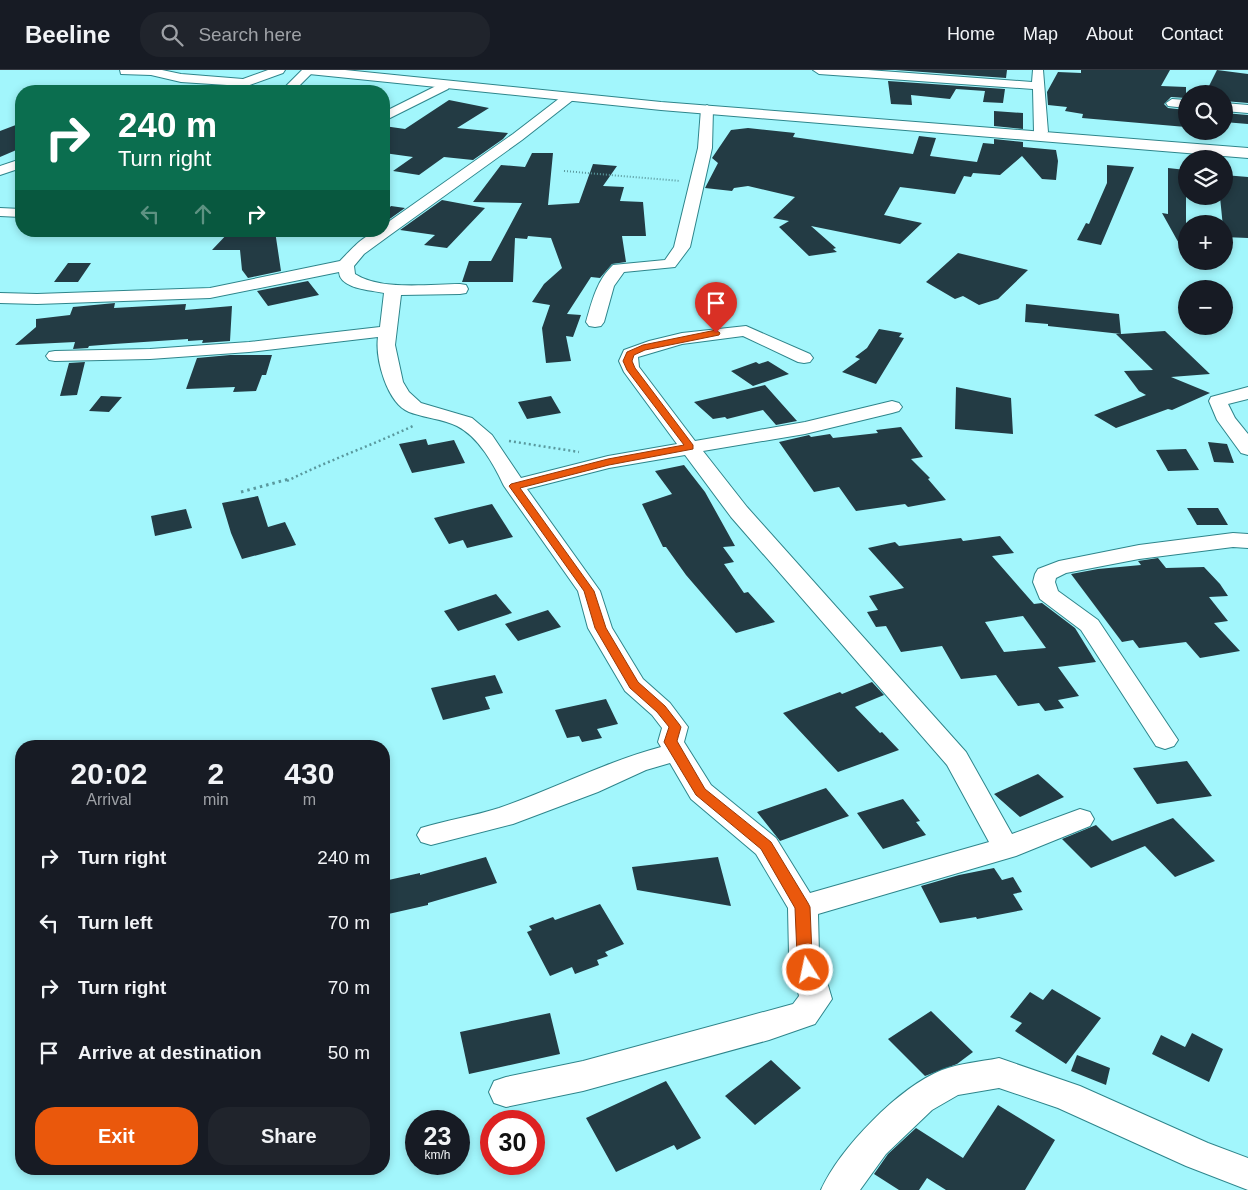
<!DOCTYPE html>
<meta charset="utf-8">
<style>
body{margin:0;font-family:Helvetica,sans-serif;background:#20242c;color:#f1f3f6;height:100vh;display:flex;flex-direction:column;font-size:19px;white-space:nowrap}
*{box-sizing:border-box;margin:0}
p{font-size:16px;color:#9ea1a6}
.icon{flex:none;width:28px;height:28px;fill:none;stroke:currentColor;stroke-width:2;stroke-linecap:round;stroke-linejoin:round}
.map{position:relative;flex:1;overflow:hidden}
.panel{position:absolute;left:15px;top:670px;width:375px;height:435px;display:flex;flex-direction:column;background:#171b24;border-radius:20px;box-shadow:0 2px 8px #0003}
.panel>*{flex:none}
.hud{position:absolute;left:15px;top:15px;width:375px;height:152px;border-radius:20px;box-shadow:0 2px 8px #0003;background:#0b6e4f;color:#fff;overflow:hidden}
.buttons{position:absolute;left:1178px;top:15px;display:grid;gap:10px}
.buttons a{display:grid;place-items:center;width:55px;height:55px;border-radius:50%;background:#171b24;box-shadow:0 2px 8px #0003;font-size:25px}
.speed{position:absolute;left:405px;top:1040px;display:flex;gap:10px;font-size:25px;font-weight:700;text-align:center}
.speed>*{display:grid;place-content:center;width:65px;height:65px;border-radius:50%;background:#171b24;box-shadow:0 2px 8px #0003;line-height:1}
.speed small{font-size:12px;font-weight:400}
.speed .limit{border:8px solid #d22;background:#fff;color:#111}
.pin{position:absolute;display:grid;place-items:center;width:42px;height:42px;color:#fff;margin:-51px -21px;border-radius:50% 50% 50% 0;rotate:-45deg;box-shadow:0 0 5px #0007}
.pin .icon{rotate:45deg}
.me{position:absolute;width:55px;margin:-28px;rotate:350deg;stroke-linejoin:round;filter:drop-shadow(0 0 4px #0008)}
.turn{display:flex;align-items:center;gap:18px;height:105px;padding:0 20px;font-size:22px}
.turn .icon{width:65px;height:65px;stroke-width:2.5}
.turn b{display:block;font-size:35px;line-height:42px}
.lanes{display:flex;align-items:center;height:48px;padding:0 20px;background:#0003;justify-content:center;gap:25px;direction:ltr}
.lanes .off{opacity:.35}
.eta{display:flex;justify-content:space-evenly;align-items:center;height:85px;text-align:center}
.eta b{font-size:30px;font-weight:700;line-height:35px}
.action{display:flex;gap:10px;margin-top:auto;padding:10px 20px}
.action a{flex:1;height:58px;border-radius:20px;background:#ea580c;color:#fff;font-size:20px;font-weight:700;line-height:58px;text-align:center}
.action a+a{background:#20242c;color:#f1f3f6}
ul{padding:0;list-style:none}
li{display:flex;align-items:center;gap:15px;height:65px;padding:0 20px}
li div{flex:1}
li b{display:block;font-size:19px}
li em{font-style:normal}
header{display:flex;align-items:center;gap:30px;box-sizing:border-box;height:70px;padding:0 25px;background:#171b24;border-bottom:1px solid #363941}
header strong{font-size:24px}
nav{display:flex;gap:28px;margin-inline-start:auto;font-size:18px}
.search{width:350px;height:45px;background:#20242c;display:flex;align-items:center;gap:12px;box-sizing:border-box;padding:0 18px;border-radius:20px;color:#9ea1a6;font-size:19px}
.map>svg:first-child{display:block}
.building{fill:#233b44;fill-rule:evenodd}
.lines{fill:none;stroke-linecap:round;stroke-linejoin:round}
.minor-casing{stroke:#2e858b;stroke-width:2}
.major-casing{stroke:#2e858b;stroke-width:2}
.path-far2{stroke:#5a999e;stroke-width:2;stroke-dasharray:1 2;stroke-linecap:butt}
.path-far1{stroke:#5a999e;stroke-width:2.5;stroke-dasharray:2 3;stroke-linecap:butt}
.path{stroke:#5a999e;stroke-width:3;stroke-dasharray:2.5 4;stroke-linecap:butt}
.minor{fill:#fff;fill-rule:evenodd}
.major{fill:#fff;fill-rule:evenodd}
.route{fill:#ea580c;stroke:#983908}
</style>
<header>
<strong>Beeline</strong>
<div class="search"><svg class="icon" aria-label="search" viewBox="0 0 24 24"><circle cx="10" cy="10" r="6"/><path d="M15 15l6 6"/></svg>Search here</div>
<nav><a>Home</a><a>Map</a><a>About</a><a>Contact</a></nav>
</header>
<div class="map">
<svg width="1248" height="1120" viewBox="0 0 1248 1120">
<rect width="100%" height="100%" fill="#a2f6fc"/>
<path class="building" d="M 895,0 L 1007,0 L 1006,8 Z
M 1081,0 L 1170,0 L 1161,16 L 1186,17 L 1186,28 L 1171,27 L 1164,34 L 1168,38 L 1186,40 L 1186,57 L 1082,48 L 1083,44 L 1065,41 L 1067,37 L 1048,35 L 1047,22 L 1058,2 L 1081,3 Z
M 1217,0 L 1248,4 L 1248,33 L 1224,31 L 1224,24 L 1205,24 Z
M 888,11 L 1005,19 L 1003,33 L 983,32 L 985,21 L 956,19 L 950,29 L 911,25 L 912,35 L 891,34 Z
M 449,30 L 489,38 L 457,58 L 508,63 L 503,69 L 473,90 L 444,87 L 419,105 L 393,101 L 413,87 L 384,83 L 384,56 L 405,59 Z
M 994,41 L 1023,43 L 1023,59 L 994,56 Z
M 1224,43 L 1248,45 L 1248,54 L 1224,52 Z
M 21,53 L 21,78 L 0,87 L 0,61 Z
M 748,58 L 795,63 L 793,67 L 913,84 L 919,66 L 936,68 L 930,86 L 977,92 L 983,73 L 994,74 L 994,69 L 1023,72 L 1023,77 L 1056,80 L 1058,91 L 1056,110 L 1042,109 L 1022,86 L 1000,105 L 973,103 L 971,107 L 964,106 L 955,124 L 900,117 L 884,145 L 922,153 L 900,174 L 811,156 L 836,178 L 833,179 L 837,182 L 809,186 L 779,157 L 789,151 L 773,148 L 795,127 L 748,116 L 734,118 L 732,121 L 705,118 L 718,93 L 712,88 L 731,60 Z
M 532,83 L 553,83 L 548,135 L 579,133 L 593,94 L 617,96 L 603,116 L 624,117 L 620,131 L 643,132 L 646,166 L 622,166 L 626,192 L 612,194 L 600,208 L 591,207 L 567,244 L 581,245 L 573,267 L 566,266 L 571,291 L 546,293 L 542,258 L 550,235 L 532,232 L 544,214 L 562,198 L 551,168 L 528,166 L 527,169 L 515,168 L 513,212 L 462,212 L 469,191 L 491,191 L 522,133 L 473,132 L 501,95 L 525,97 Z
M 1107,95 L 1134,97 L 1101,175 L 1077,170 L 1086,153 L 1089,154 L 1107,113 Z
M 1168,98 L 1186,100 L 1186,186 L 1162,143 L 1168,144 Z
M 1224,105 L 1248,107 L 1248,168 L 1224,167 L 1220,127 L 1224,127 Z
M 442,130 L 485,138 L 447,178 L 424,175 L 435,165 L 400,160 Z
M 391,136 L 405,138 L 384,153 L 384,143 Z
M 230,161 L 275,161 L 281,201 L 248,208 L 242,200 L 240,180 L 212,180 Z
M 958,183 L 1028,200 L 998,229 L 979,235 L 963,226 L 955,229 L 926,212 Z
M 68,193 L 91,193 L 78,212 L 54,212 Z
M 308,211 L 319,225 L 268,236 L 257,221 Z
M 115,233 L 114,238 L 186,234 L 185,240 L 232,236 L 230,271 L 202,273 L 203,270 L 188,271 L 188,269 L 114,274 L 89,276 L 88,278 L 73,279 L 75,272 L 15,275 L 36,257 L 36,249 L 70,245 L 73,237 Z
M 1026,234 L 1119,244 L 1121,264 L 1165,261 L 1210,304 L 1171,307 L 1210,323 L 1172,340 L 1168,339 L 1116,358 L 1094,345 L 1146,325 L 1139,321 L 1124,301 L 1153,300 L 1116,264 L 1121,264 L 1048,256 L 1048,254 L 1025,252 Z
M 879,259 L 902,263 L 899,267 L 904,268 L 876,314 L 842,302 L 860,289 L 855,287 L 867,278 Z
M 230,285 L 272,285 L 266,305 L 262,305 L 256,321 L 233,322 L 235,317 L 186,319 L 197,288 Z
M 768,291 L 789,304 L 753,316 L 731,301 L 756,292 L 759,294 Z
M 85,292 L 77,325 L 60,326 L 69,293 Z
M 765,315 L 797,351 L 776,355 L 763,340 L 727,349 L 725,347 L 713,349 L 694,332 Z
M 956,317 L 1011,328 L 1013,364 L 955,359 Z
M 101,326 L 122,327 L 109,342 L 89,341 Z
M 551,326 L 561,343 L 527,349 L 518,332 Z
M 901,357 L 923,387 L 911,389 L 930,408 L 928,409 L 946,430 L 908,437 L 905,434 L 856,441 L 839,417 L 814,422 L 779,372 L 809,365 L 811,367 L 830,364 L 833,368 L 878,363 L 876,360 Z
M 426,369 L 428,375 L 454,370 L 465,393 L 412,403 L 399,374 Z
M 1208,372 L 1227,374 L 1234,393 L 1214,392 Z
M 1186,379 L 1199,400 L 1168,401 L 1156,380 Z
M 684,395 L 705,422 L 735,476 L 723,477 L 734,492 L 724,494 L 744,523 L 748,522 L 775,552 L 736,563 L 686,505 L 666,477 L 663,477 L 642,434 L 672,424 L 655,401 Z
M 258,426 L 268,457 L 285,452 L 296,475 L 242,489 L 231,463 L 222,433 Z
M 492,434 L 513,467 L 467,478 L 463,470 L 449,474 L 434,448 Z
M 1187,438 L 1218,438 L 1228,455 L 1197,455 Z
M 186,439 L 192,458 L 155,466 L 151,446 Z
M 1000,466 L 1014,483 L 992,486 L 1034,534 L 1042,533 L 1075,558 L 1096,592 L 1058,597 L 1079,626 L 1058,630 L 1064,638 L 1045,641 L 1039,633 L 1018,636 L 996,605 L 961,609 L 942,576 L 901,582 L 886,556 L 876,557 L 867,542 L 878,540 L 869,526 L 904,518 L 868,478 L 895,472 L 899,476 L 961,468 L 963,471 ZM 1023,546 L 1046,578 L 1004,582 L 985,552 Z
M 1158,488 L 1166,498 L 1204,497 L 1220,514 L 1228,526 L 1209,527 L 1228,551 L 1214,553 L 1240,581 L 1200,588 L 1186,572 L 1139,578 L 1133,570 L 1122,572 L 1071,504 L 1098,499 L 1141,495 L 1138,491 Z
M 496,524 L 512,543 L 458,561 L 444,541 Z
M 548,540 L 561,557 L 518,571 L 505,554 Z
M 495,605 L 503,623 L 485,627 L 490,639 L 443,650 L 431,618 Z
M 872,612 L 884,625 L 855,637 L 880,663 L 882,662 L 899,680 L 838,702 L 783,643 L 840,622 L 842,624 Z
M 606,629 L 618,654 L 597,659 L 602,668 L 582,672 L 579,666 L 567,668 L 555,640 Z
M 1187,691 L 1212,726 L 1157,734 L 1133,698 Z
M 1038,704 L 1064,727 L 1020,747 L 994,724 Z
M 826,718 L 849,746 L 780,771 L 757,742 Z
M 903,729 L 920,751 L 916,752 L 926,765 L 883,779 L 857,743 Z
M 1173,748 L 1215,791 L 1175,807 L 1145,776 L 1091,798 L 1062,769 L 1096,755 L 1112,771 Z
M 486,787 L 497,813 L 428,833 L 428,835 L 384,845 L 384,811 L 420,803 L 420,805 Z
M 718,787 L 731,836 L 637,820 L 632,797 Z
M 994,798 L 1002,810 L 1013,807 L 1022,822 L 1013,824 L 1023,840 L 977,849 L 976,847 L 940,853 L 921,816 L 959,805 Z
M 600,834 L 624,874 L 605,882 L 608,886 L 597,890 L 599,895 L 575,904 L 572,897 L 550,906 L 527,862 L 532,860 L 529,856 L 553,847 L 555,850 Z
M 1052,919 L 1101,948 L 1066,994 L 1015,961 L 1022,953 L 1010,947 L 1030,922 L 1043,930 Z
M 931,941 L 973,982 L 957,994 L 925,1006 L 888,969 Z
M 550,943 L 560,984 L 469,1004 L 460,962 Z
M 1192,963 L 1223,979 L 1209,1012 L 1152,984 L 1161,965 L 1185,977 Z
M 1077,985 L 1110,998 L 1106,1015 L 1071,1001 Z
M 771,990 L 801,1018 L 755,1055 L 725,1026 Z
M 666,1011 L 701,1068 L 677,1080 L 674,1075 L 616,1102 L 586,1048 Z
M 998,1035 L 1055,1070 L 1025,1120 L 946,1120 L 927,1108 L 919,1120 L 899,1120 L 874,1104 L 888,1084 L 916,1058 L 963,1088 Z"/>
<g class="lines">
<g class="minor-casing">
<path id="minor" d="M 120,0 L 162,0 L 181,4 L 243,9 L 268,0 L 285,0 L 283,3 L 233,21 L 227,21 L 225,18 L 227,15 L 181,12 L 151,5 L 121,4 Z
M 302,0 L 315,0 L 294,21 L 281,21 Z
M 813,0 L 868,0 L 1032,12 L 1033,0 L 1043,0 L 1048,62 L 1041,66 L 1034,62 L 1033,19 L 819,4 Z
M 444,12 L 450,16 L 448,19 L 384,51 L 384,42 Z
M 569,23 L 575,27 L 573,30 L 522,70 L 390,165 L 364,184 L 354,196 L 355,204 C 381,221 430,214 460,214 L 466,215 L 468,219 L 466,223 L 460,224 L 401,225 L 395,275 L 403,312 L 409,322 L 421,333 L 472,348 L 492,365 L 521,408 L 608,386 L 677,374 L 624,302 L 619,291 L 624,280 L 649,271 L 682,263 L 746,256 L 810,284 L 813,288 L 810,292 L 804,293 L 798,292 L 743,266 L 682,274 L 638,287 L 639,297 L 695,371 L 805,352 L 892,331 L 899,333 L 902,337 L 899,341 L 892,343 L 805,364 L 703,381 L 747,437 L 966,682 L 1012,764 L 1080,739 L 1090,742 L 1094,749 L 1090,756 L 1016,786 L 818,844 L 819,885 L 832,929 L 815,954 L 769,970 L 583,1021 L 506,1037 L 494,1033 L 489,1022 L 494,1011 L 506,1007 L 583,991 L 793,934 L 799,926 L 789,885 L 788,838 L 756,784 L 691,729 L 670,693 L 646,700 L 598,722 L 513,754 L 431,775 L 421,772 L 417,765 L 421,758 C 447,750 474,746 499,738 C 554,719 605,692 661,677 L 658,672 L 662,658 L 652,645 L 625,621 L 588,558 L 578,521 L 504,416 C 494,395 479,367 457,356 C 443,349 425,348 409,342 C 387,333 375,289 378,267 L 249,282 L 150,289 L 55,291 L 49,290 L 46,286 L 49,282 L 55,281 L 150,279 L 249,272 L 380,257 L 384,223 C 371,220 340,219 339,202 L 210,228 L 37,234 L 0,233 L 0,223 L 37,224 L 210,218 L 340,191 C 352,179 366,161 384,161 L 384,155 L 513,64 L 565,24 ZM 685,385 L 731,447 L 947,695 L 989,772 L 810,823 L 776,768 L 711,715 L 684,672 L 688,657 L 670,633 L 643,609 L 612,558 L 600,521 L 527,419 L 609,398 Z
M 1172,29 L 1186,30 L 1186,38 L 1168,36 L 1166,33 Z
M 1224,33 L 1248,35 L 1248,43 L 1224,41 Z
M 707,35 L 713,39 L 712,78 L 690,177 L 675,197 L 624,202 L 614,216 L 604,252 L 601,256 L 595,257 L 589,256 L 586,252 C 592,231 597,210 613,195 L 665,190 L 674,177 L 698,78 L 701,39 Z
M 21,89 L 21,98 L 0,105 L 0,96 Z
M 0,138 L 21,139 L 21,147 L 0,146 Z
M 1248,317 L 1248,329 L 1228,334 L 1235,348 L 1248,364 L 1248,385 L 1241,383 L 1217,350 L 1209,331 L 1211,327 Z
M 1233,463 L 1248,464 L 1248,478 L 1233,477 L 1139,489 L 1066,503 L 1056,508 L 1055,512 L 1058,521 L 1098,550 L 1178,670 L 1174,676 L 1165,679 L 1156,676 L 1081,560 L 1040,529 L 1033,512 L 1035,504 L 1038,499 L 1059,491 L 1139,475 Z
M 999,988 L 1080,1016 L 1208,1073 L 1248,1088 L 1248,1120 L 1186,1096 L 1058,1038 L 999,1018 L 958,1025 L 932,1040 L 886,1084 L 860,1120 L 821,1120 C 840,1078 899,1017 942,1000 C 960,993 980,992 999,988 Z"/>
</g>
<g class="major-casing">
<path id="major" d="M 302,0 L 345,0 L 661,32 L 1248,78 L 1248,88 L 661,40 L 309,4 Z"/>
</g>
<path class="path-far2" d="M 564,101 L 680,111"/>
<path class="path-far1" d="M 509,371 L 579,382
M 287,411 C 329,390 373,375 415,355"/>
<path class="path" d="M 241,422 L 289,409"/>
<use href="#minor" class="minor"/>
<use href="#major" class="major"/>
</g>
<path class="route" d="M 716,260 L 720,263 L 719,265 L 645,280 L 634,285 L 632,291 L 635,298 L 693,375 L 693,379 L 609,395 L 520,418 L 594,521 L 606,558 L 638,612 L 665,636 L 679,654 L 681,657 L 677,671 L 705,719 L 771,772 L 808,833 L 810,837 L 812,885 L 816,900 L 813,904 L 808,906 L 803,904 L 797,885 L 795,838 L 761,779 L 696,725 L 664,672 L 669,657 L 657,642 L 630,618 L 595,558 L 584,521 L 509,416 L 511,414 L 608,389 L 684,375 L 627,300 L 623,291 L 627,282 L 643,275 Z"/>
</svg>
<div class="buttons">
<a><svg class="icon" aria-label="search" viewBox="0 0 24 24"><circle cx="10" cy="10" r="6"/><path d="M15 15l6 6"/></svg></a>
<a><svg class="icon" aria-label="layers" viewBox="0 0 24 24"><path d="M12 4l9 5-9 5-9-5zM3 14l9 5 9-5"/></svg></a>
<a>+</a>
<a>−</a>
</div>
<div class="speed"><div>23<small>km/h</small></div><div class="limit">30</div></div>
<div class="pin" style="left:716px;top:263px;background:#d93025"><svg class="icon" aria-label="arrive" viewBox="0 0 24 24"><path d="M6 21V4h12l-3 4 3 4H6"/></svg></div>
<svg class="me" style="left:808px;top:900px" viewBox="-20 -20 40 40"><circle r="17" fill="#ea580c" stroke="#fff" stroke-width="3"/><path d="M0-11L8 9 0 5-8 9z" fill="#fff"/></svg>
<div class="hud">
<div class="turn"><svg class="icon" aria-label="right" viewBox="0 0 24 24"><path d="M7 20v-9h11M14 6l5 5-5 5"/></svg><div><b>240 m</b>Turn right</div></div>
<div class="lanes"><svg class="icon off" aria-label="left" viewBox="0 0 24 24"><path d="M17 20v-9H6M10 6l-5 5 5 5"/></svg><svg class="icon off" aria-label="ahead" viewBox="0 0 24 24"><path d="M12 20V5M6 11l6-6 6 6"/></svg><svg class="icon" aria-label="right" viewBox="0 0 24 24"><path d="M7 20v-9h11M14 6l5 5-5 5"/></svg></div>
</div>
<section class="panel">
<div class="eta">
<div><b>20:02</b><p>Arrival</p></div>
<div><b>2</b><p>min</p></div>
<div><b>430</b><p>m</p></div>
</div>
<ul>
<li><svg class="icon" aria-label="right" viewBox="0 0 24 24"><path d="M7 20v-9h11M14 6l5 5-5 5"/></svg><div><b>Turn right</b></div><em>240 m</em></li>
<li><svg class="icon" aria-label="left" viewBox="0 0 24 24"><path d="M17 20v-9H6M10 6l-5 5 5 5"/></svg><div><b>Turn left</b></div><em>70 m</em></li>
<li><svg class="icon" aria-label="right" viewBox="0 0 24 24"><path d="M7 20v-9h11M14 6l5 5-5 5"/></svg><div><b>Turn right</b></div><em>70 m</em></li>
<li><svg class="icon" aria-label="arrive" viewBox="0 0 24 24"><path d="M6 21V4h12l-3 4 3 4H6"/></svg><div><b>Arrive at destination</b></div><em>50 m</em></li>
</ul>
<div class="action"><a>Exit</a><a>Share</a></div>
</section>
</div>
